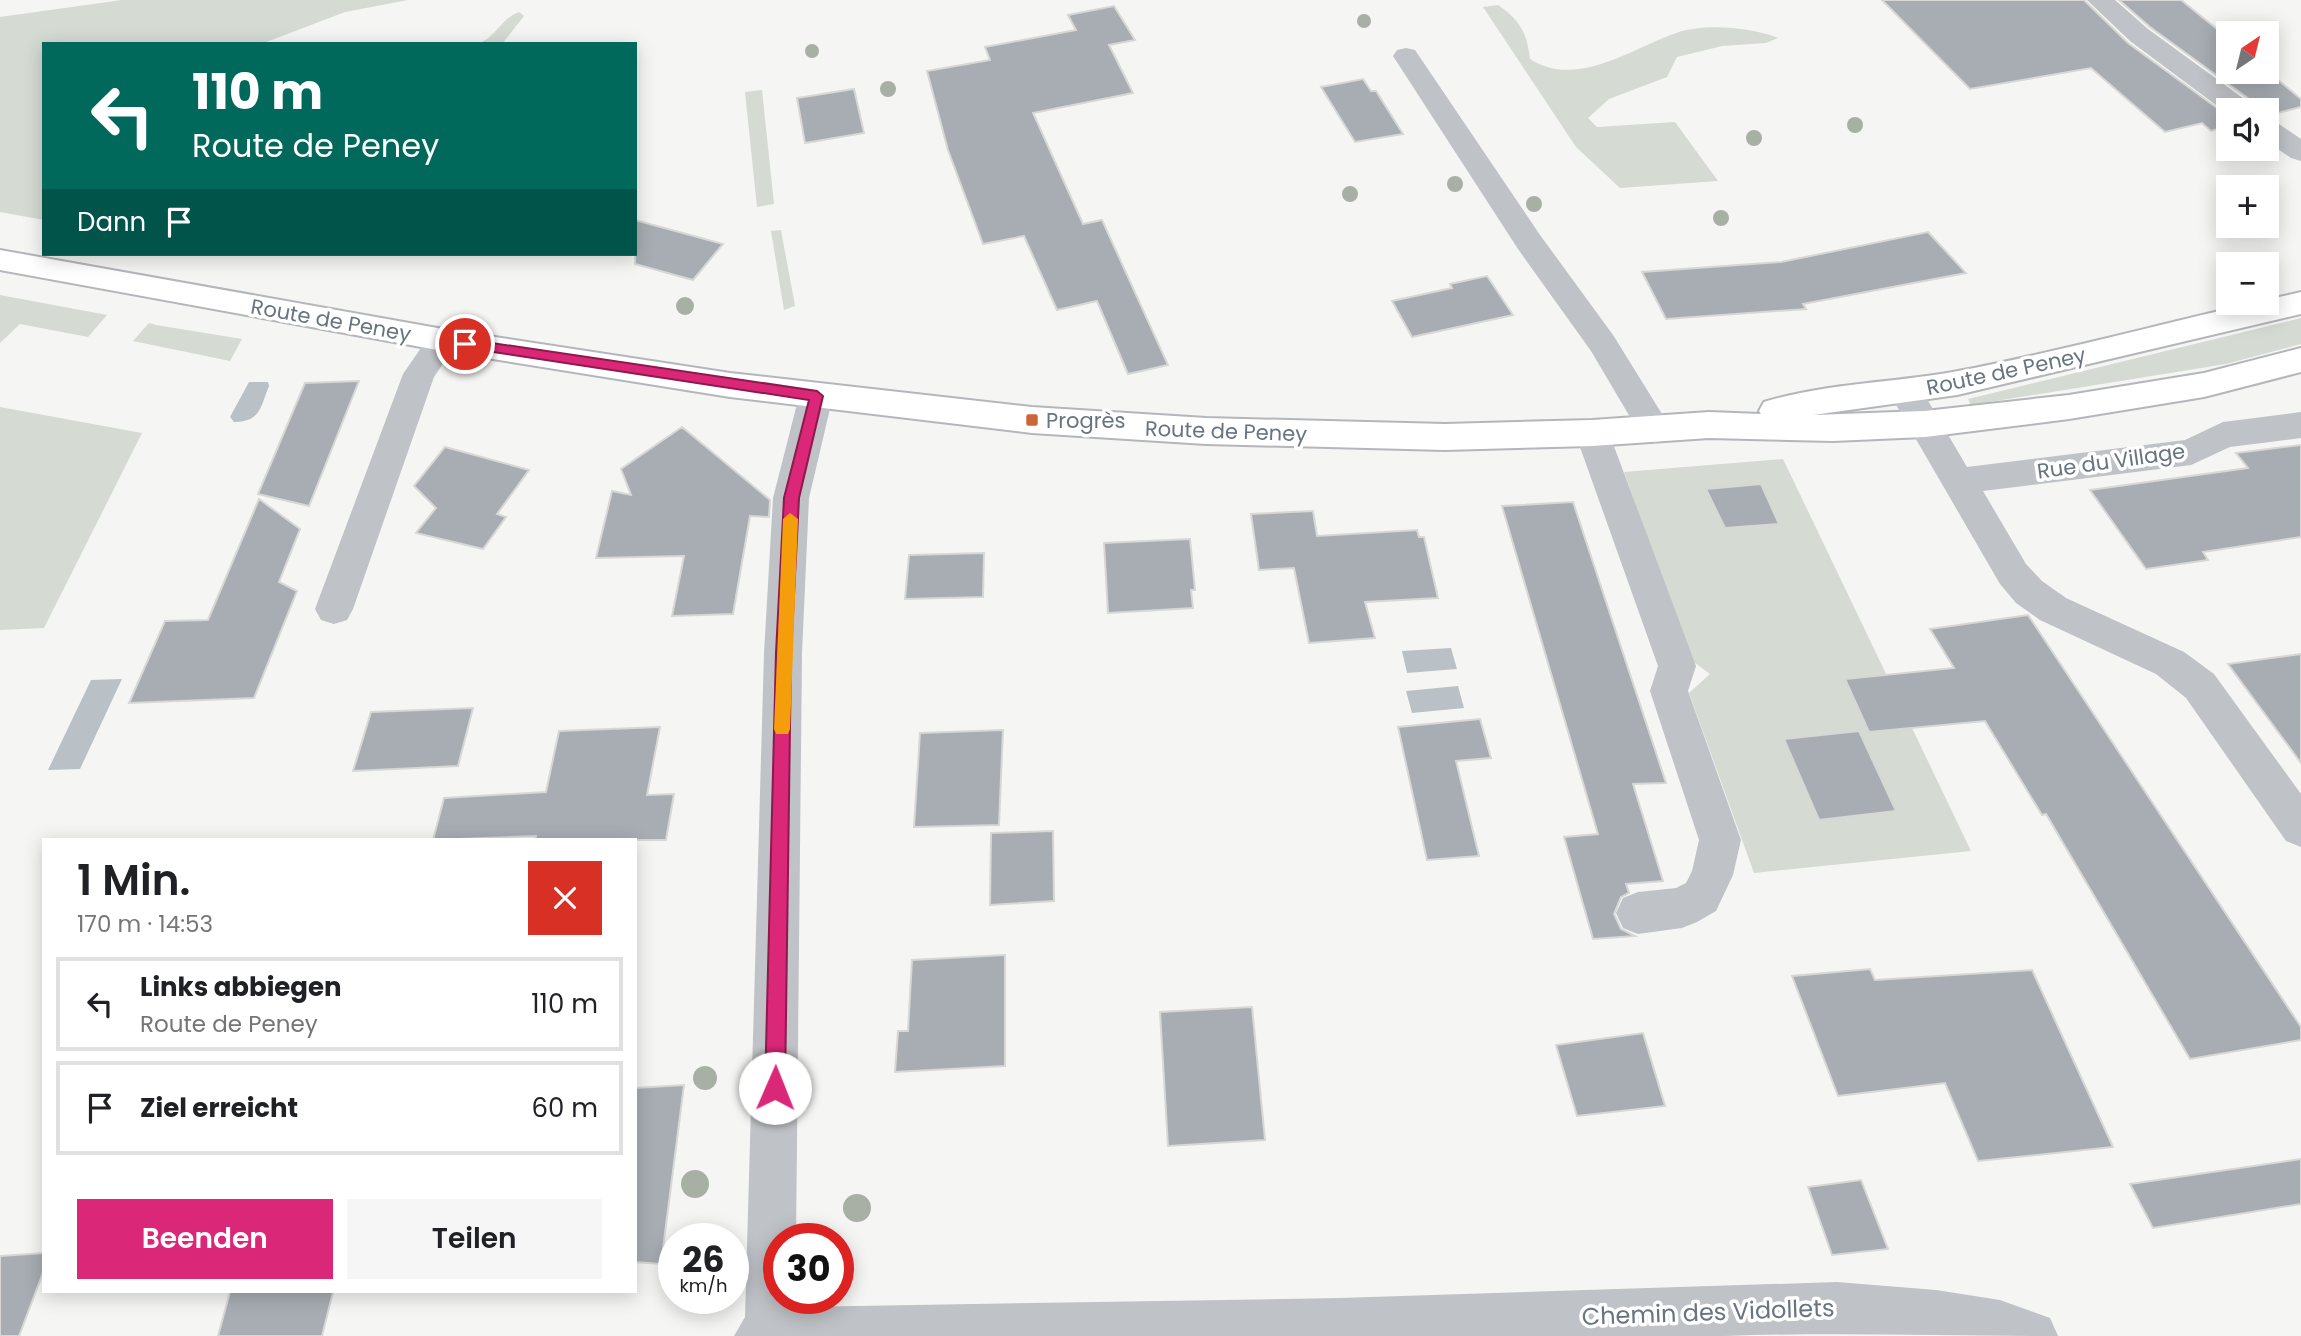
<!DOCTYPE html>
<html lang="de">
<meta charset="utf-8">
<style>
body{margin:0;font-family:Poppins,sans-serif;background:#f6f6f6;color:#202124;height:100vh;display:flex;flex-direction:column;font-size:26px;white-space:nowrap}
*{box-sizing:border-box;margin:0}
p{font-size:23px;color:#757577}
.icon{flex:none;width:38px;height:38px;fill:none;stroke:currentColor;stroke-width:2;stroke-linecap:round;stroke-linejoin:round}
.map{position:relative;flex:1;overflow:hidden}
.details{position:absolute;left:42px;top:838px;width:595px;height:455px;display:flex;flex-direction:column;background:#fff;border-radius:0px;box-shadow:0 4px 18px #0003}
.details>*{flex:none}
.hud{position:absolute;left:42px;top:42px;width:595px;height:214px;border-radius:0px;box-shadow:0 4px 18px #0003;background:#00695c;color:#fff;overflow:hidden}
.needle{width:46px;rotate:35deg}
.tools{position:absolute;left:2216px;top:21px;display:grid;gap:14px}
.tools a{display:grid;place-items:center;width:63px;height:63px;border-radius:0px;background:#fff;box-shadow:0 4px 18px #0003;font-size:35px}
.speed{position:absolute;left:658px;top:1223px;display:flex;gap:14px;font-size:35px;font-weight:700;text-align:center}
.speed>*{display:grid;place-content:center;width:91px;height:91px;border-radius:50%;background:#fff;box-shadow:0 4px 18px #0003;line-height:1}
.speed small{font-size:18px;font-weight:400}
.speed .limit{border:10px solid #d22;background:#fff;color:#111}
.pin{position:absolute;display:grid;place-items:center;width:60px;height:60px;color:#fff;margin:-30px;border:4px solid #fff;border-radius:50%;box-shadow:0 2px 7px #0007}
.me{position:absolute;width:77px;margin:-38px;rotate:1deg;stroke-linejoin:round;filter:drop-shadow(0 0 5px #0008)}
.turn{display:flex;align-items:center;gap:24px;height:147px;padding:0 35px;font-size:32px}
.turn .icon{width:91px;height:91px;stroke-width:2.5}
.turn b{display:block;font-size:49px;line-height:60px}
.then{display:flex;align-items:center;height:66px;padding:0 35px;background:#0003;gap:14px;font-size:26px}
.round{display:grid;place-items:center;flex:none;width:74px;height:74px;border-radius:0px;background:#f6f6f6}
.head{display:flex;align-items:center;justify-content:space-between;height:119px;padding:0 35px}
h1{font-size:42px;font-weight:600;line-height:52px}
.cta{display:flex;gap:14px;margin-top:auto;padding:14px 35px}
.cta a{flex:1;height:80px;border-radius:0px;background:#db2777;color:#fff;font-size:28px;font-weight:600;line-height:80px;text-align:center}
.cta a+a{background:#f6f6f6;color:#202124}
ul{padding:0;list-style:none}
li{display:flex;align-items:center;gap:21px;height:94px;margin:0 14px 10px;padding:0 21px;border:4px solid #e0e0e0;border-radius:0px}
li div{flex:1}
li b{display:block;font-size:26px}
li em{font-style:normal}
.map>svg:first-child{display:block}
.green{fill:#d5dad2}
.water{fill:#b9c1c6}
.building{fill:#a7adb2;stroke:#d7d7d5;stroke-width:2}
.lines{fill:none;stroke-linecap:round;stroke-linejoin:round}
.major-casing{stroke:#b3b6ba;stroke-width:4}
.minor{fill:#bfc2c6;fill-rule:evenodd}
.major{fill:#fff;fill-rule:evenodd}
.tree{fill:#a8b0a5}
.route{fill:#db2777;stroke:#8e194d;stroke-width:2}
.slow{fill:#f59e0b}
.poi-dot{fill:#cd653b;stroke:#fff;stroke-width:2.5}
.labels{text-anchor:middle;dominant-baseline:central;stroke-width:7;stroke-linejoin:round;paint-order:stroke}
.street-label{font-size:21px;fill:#687480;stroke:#fff}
.poi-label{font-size:21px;fill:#687480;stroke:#fff;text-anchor:start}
.near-street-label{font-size:24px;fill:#687480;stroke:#fff}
</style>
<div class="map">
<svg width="2301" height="1336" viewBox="0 0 2301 1336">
<rect width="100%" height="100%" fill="#f5f5f3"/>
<path class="green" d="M 122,0 L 408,0 L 345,12 L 261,44 L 44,44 L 44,220 L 0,212 L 0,17 Z
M 1498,5 C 1520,20 1527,33 1530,59 C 1576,89 1631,49 1676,33 C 1704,23 1751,27 1778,38 L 1766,43 L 1722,46 L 1677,57 L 1667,77 L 1609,99 L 1588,118 L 1597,127 L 1675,122 L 1718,181 L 1620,188 L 1576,147 L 1483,7 Z
M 519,12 L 524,16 L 502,44 L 477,44 C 496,38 501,18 519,12 Z
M 762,90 L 774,204 L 757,207 L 745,92 Z
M 781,230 L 795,306 L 784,310 L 771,231 Z
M 0,295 L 107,315 L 88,337 L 20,324 L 0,343 Z
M 2301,318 L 2301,344 L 2226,364 L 1971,405 L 1968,399 Z
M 149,323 L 156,325 L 242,339 L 230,361 L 133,341 Z
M 0,407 L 142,433 L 44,628 L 0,630 Z
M 1783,459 L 1971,851 L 1754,873 L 1689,693 L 1710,674 L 1691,660 L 1624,472 Z"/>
<path class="water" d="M 249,382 L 268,382 L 269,386 C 260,408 261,421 234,422 L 230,417 Z
M 1451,648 L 1457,669 L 1407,673 L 1402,651 Z
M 122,679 L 80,769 L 48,770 L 91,680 Z
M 1458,686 L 1464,708 L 1412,713 L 1406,691 Z"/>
<path class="building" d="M 1882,0 L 2084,0 L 2128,43 L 2228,116 L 2228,126 L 2211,131 L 2202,123 L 2165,132 L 2091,68 L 1970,89 Z
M 2119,0 L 2181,0 L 2228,38 L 2228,72 L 2266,70 L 2301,99 L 2301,107 L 2266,116 L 2266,110 L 2258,110 L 2253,102 L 2150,27 Z
M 1114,6 L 1135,40 L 1109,45 L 1133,93 L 1033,113 L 1083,224 L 1102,220 L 1168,365 L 1128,374 L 1097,301 L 1057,310 L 1024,236 L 983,244 L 948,150 L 927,71 L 990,60 L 985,47 L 1076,30 L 1068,15 Z
M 1363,79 L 1371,91 L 1376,91 L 1403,134 L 1355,142 L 1321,87 Z
M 854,89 L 864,133 L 805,143 L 797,98 Z
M 635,220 L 723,244 L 693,280 L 635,264 Z
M 1928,232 L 1966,273 L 1803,304 L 1806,309 L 1666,319 L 1642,272 L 1781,262 Z
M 1487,276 L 1513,315 L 1412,337 L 1392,301 L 1452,288 L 1450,284 Z
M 359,381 L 309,506 L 258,494 L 305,383 Z
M 682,427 L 770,500 L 769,517 L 750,516 L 733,614 L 672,616 L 684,556 L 596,558 L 612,491 L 631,495 L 621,469 Z
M 2301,445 L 2301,537 L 2203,552 L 2208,560 L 2146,569 L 2090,490 L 2248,468 L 2236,453 Z
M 445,447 L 529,470 L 497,514 L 506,517 L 483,549 L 416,533 L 436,508 L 414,486 Z
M 1761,484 L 1779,524 L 1725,528 L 1706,489 Z
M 259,499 L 300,529 L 279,582 L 297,591 L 254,698 L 129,703 L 165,621 L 208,620 Z
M 1573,502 L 1666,783 L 1633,784 L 1663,881 L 1626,884 L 1629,893 L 1621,897 L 1614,914 L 1621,929 L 1635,936 L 1593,939 L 1564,837 L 1598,834 L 1502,506 Z
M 1313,511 L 1317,536 L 1417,530 L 1419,537 L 1424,537 L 1438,598 L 1365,602 L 1375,638 L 1309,643 L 1294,568 L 1259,570 L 1251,514 Z
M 1190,539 L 1195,590 L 1191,590 L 1193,608 L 1108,613 L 1104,543 Z
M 984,553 L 983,597 L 905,599 L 909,555 Z
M 2028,615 L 2301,1027 L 2301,1040 L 2190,1059 L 2046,814 L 2042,815 L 1985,721 L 1869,732 L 1845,679 L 1954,668 L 1930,629 Z
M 2301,654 L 2301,763 L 2228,664 Z
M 473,708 L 458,766 L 353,771 L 371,712 Z
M 1480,719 L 1491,758 L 1456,761 L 1479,856 L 1427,860 L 1398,727 Z
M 660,727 L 647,795 L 674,794 L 666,840 L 535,840 L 536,836 L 433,840 L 444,798 L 546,792 L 559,731 Z
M 1003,730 L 999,825 L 914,827 L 920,733 Z
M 1859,731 L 1896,811 L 1819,820 L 1784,739 Z
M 1053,831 L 1054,901 L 990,905 L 991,833 Z
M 1005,955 L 1005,1066 L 895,1072 L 898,1031 L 908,1031 L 912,960 Z
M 1870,969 L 1875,980 L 2032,970 L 2113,1147 L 1978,1161 L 1945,1083 L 1838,1096 L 1792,976 Z
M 1252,1007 L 1265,1140 L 1168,1146 L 1160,1012 Z
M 1643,1033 L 1665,1106 L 1577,1116 L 1556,1045 Z
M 684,1085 L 661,1264 L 635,1262 L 635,1088 Z
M 2301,1159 L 2301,1204 L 2153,1228 L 2130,1184 Z
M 1861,1180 L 1888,1249 L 1832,1255 L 1808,1187 Z
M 44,1253 L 44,1270 L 19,1336 L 0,1336 L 0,1256 Z
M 230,1292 L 333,1292 L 322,1336 L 218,1336 Z"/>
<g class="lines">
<g class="major-casing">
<path id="major" d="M 0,250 L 443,329 L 730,373 L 1032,407 L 1206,418 L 1445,424 L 1592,420 L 1709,412 L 1761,414 L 1759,411 L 1764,402 C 1827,383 1894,383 1958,371 C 2058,352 2156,325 2254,303 L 2266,303 L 2266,300 L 2301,292 L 2301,314 L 1957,395 L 1813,415 L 1925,411 L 2069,395 L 2204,373 L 2301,348 L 2301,372 L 2204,397 L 2069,419 L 1925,437 L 1833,441 L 1709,438 L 1592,446 L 1445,450 L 1206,444 L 1032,433 L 730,397 L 443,351 L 0,270 Z"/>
</g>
<path class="minor" d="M 2087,0 L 2115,0 L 2148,29 L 2251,104 L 2255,110 L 2228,110 L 2228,114 L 2130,41 Z
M 1406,48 L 1415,50 L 1540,235 L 1613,335 L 1672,430 L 1667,439 L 1655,443 L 1643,439 L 1591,351 L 1518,249 L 1393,56 L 1397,50 Z
M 2266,119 L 2276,122 L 2301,139 L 2301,161 L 2291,158 L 2266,141 Z
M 443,329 L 454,332 L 459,340 L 434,377 L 353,609 L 347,620 L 334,624 L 321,620 L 315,609 L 403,374 L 432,332 Z
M 1905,379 L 1917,382 L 1967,467 L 2185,440 L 2223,422 L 2301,412 L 2301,438 L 2230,447 L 2191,465 L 1983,491 L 2026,564 L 2042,581 L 2066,598 L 2184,652 L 2214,674 L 2301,794 L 2301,847 L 2286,841 L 2186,698 L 2156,674 L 2040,620 L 2016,603 L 2000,584 L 1888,391 L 1893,382 Z
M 816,384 L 828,387 L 833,396 L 809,498 L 802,653 L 796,1239 L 779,1239 L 779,1298 L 796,1298 L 796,1307 L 1340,1298 L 1837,1282 L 1936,1290 L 2000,1300 L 2050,1318 L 2058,1336 C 1946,1336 1835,1332 1724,1336 L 734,1336 L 745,1317 L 764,653 L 773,498 L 799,396 L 804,387 Z
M 1592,420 L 1604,424 L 1609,433 L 1696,666 L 1688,691 L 1741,840 L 1733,875 L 1716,911 L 1697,922 L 1682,928 L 1638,934 L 1623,928 L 1616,913 L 1623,898 L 1638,892 L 1676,888 L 1686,883 L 1692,871 L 1699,840 L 1650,691 L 1658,666 L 1575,433 L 1580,424 Z"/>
<use href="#major" class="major"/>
</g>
<g class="tree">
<circle cx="1364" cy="21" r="7"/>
<circle cx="812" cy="51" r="7"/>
<circle cx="888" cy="89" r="8"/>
<circle cx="1855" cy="125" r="8"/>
<circle cx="1754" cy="138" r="8"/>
<circle cx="1455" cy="184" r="8"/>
<circle cx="1350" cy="194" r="8"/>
<circle cx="1534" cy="204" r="8"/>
<circle cx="1721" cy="218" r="8"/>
<circle cx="685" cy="306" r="9"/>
<circle cx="705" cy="1078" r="12"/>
<circle cx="695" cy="1184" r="14"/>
<circle cx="857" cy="1208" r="14"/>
</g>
<path class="route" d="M 465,339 L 817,391 L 823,396 L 799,498 L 791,653 L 785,1088 L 782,1095 L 775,1098 L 768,1095 L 765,1088 L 776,653 L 784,498 L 809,400 L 460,347 L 458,344 Z"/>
<path class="slow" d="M 790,513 L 798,519 L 790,729 L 788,734 L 776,734 L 774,729 L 783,519 Z"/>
<rect class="poi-dot" x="1025" y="413" width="14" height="14" rx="3.5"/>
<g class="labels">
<g class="street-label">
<text transform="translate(331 320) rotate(10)">Route de Peney</text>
<text transform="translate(2006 371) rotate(-12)">Route de Peney</text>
<text transform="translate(1226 431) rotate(2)">Route de Peney</text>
<text transform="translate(2111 461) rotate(-8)">Rue du Village</text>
</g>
<g class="poi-label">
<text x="1046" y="420">Progrès</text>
</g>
<g class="near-street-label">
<text transform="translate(1708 1312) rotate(-2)">Chemin des Vidollets</text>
</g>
</g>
</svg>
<div class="tools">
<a><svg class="needle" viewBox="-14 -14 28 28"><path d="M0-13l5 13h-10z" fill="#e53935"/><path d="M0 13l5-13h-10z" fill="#757577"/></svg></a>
<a><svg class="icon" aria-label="sound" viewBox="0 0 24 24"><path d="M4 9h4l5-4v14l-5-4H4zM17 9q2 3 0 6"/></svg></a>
<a>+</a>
<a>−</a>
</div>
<div class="speed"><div>26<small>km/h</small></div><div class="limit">30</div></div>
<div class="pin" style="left:465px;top:344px;background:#d93025"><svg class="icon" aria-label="arrive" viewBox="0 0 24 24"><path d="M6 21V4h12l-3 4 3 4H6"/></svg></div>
<svg class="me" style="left:775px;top:1088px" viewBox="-20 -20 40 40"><circle r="19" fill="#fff"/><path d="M0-13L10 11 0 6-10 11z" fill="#db2777"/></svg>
<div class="hud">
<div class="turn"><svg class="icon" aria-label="left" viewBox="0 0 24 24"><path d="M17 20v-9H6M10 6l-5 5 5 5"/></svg><div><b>110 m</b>Route de Peney</div></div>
<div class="then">Dann<svg class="icon" aria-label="arrive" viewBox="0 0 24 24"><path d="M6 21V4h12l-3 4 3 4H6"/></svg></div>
</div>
<section class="details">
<div class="head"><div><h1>1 Min.</h1><p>170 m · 14:53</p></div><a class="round" style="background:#d93025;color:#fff"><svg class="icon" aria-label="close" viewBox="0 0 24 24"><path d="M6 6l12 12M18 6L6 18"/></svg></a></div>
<ul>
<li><svg class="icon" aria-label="left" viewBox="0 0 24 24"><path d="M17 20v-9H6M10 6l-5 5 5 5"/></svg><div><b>Links abbiegen</b><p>Route de Peney</p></div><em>110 m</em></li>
<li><svg class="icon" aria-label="arrive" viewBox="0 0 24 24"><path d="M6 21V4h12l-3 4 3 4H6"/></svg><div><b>Ziel erreicht</b></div><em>60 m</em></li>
</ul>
<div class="cta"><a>Beenden</a><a>Teilen</a></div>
</section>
</div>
